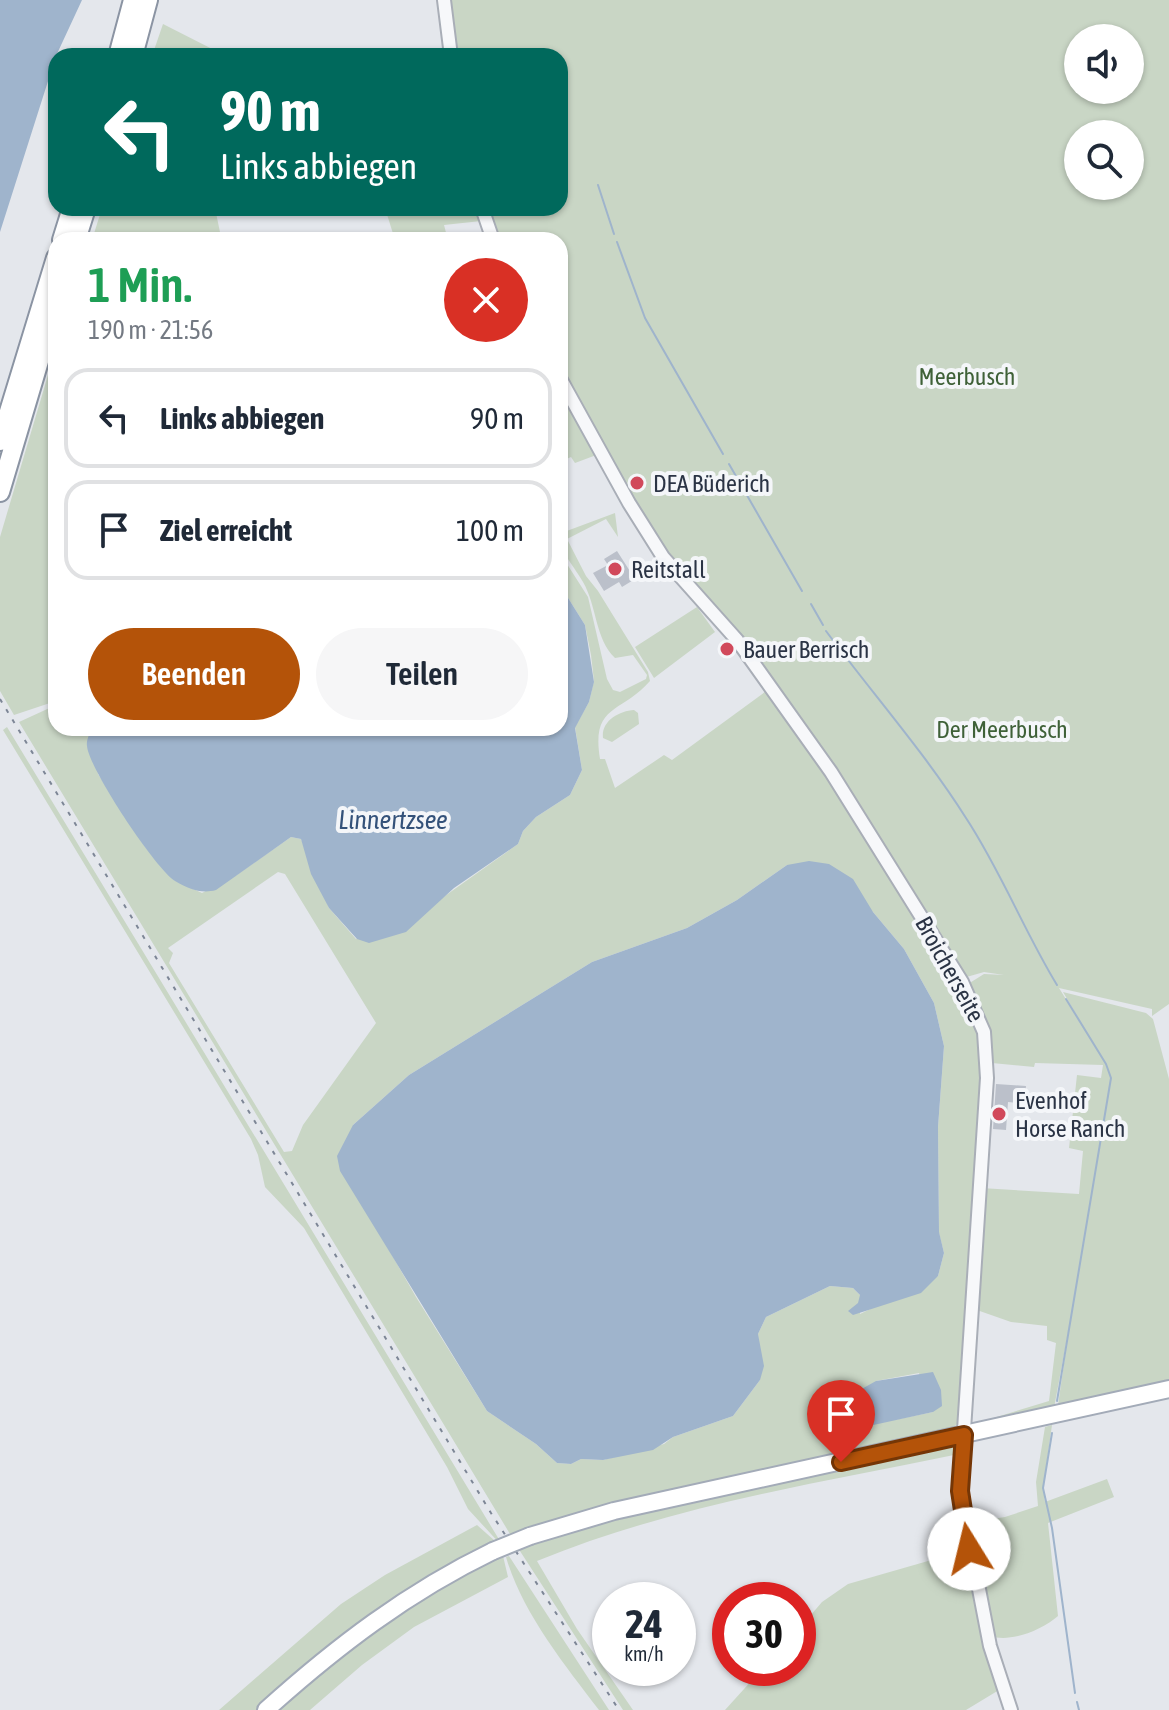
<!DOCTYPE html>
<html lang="de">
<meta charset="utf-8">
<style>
body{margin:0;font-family:"Asap Condensed",sans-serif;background:#f6f6f7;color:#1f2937;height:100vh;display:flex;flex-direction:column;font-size:30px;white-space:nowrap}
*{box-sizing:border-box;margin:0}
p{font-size:26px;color:#747a83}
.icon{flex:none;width:44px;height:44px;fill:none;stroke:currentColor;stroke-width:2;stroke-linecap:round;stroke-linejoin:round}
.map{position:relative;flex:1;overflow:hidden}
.sheet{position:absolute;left:48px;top:232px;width:520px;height:504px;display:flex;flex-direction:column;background:#fff;border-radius:24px;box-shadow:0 2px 6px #0004}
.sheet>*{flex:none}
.banner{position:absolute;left:48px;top:48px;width:520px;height:168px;border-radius:24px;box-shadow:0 2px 6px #0004;background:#00695c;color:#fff;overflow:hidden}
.controls{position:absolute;left:1064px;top:24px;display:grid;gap:16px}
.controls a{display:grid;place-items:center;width:80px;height:80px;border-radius:50%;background:#fff;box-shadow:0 2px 6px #0004;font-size:40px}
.speed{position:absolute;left:592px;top:1582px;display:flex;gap:16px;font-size:40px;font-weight:700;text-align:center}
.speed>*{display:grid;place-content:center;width:104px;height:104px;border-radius:50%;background:#fff;box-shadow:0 2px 6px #0004;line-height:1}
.speed small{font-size:20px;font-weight:400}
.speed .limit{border:12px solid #d22;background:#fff;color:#111}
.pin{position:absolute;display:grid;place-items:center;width:68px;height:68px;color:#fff;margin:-82px -34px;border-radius:50% 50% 50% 0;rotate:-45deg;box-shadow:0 0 8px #0007}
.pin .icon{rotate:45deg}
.me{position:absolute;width:88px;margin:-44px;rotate:351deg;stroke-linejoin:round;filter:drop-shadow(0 0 6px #0008)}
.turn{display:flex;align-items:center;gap:28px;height:168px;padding:0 40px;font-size:36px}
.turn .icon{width:104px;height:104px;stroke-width:2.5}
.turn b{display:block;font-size:56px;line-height:68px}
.round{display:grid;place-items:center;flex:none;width:84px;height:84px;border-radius:42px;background:#f6f6f7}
.summary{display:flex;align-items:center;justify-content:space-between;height:136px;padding:0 40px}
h1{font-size:48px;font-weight:600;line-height:60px;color:#1e9e55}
.button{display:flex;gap:16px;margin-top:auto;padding:16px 40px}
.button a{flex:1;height:92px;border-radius:48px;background:#b45309;color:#fff;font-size:32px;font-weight:600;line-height:92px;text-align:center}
.button a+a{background:#f6f6f7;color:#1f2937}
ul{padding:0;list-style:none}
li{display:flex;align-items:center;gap:24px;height:100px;margin:0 16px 12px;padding:0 24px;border:4px solid #e0e1e3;border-radius:24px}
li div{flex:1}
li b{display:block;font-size:30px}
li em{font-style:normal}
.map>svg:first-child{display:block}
.green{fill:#c9d6c5;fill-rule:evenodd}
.water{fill:#9fb4cc}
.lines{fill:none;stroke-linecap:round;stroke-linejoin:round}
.stream{stroke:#9fb4cc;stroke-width:2}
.building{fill:#bbc0ca}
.minor-casing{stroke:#a9aeb7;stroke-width:16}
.major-casing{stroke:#a3abb8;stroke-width:20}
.highway-casing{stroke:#8b94a3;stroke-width:22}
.minor{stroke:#f7f8fa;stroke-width:12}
.major{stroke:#fff;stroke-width:16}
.highway{stroke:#fff;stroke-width:18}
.rail{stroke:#7d8696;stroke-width:2;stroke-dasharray:4 8;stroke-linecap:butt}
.major-bridge-casing{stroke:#a3abb8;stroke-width:20;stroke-linecap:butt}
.major-bridge{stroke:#fff;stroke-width:16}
.route-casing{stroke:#753606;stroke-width:20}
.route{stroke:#b45309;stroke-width:14}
.poi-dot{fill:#d1495b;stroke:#f4f6f9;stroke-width:3}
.labels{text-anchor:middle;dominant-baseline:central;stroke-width:8;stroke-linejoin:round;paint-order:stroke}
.park-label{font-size:24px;fill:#3f6138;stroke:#f4f6f9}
.poi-label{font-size:24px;fill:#2b3445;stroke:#f4f6f9;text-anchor:start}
.street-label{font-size:24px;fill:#2b3445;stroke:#f4f6f9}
.water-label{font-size:26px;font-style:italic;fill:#34527a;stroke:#f4f6f9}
</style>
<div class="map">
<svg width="1169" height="1710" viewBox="0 0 1169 1710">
<rect width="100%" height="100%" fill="#e4e7ec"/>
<path class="green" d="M 445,0 L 1169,0 L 1169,1004 L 1152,1016 L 1152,1009 L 1059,988 L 1087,1033 L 1063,992 L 1146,1013 L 1153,1019 L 1169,1079 L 1169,1383 L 1058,1405 L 1070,1322 L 1054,1408 L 980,1422 L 1049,1401 L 1056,1343 L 1047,1340 L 1047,1326 L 1011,1322 L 974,1309 L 981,1188 L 1079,1194 L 1083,1151 L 1069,1148 L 1077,1075 L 1101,1078 L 1103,1065 L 1035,1063 L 1034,1067 L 992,1063 L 968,984 L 984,974 L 1004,975 L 984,972 L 963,978 L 836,772 L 733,626 L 696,585 L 679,570 L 618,477 L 560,371 L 560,240 L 496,240 L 485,208 L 560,208 L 560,56 L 452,56 ZM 1078,38 L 1130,38 L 1130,90 L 1078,90 ZM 1078,134 L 1130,134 L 1130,186 L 1078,186 Z
M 163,24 L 226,56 L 152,56 Z
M 102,208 L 215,208 L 221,237 L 189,236 L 185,240 L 92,240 Z
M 385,208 L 477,208 L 481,221 L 444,225 L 448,240 L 395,240 Z
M 56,348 L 56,701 L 14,715 L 0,691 L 0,537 Z
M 569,402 L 599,454 L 575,463 L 571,457 L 560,462 L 560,405 Z
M 615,513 L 618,537 L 606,519 L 567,539 L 586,576 L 598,591 L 648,672 L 650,681 C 621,714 591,704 600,759 L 605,759 L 615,788 L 664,755 L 672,760 L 769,689 L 830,775 L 968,1000 L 984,1046 L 960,1422 L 950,1429 L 585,1511 L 510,1534 L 19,722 L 56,705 L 56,728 L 92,728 L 98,774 L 146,848 L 174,880 L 202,893 L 235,876 L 291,837 L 301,839 L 329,908 L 356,939 L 435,903 L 518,844 L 523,831 L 536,817 L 570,795 L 582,770 L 575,727 L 589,702 L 594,681 L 591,655 L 585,625 L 560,585 L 560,553 L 588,597 L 607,679 L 613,690 L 620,692 L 646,679 L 647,675 L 633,655 L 615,658 C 595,639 597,606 583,582 C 575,567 560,553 560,536 L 564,532 ZM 787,865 L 873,912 L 904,949 L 934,1003 L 944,1046 L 938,1127 L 939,1233 L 944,1253 L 938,1276 L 860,1314 L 860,1295 L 853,1288 L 830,1286 L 766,1317 L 758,1334 L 760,1380 L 733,1416 L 673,1437 L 664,1444 L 603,1460 L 581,1459 L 571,1464 L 557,1463 L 536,1444 L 487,1411 L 416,1297 L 369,1215 L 353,1125 L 409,1075 L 592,962 L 687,928 L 737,900 ZM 278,872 L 285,874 L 376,1023 L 303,1125 L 292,1151 L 284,1152 L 169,963 L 173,953 L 168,948 ZM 919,1373 L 933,1412 L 894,1420 L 876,1381 Z
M 697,607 L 715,632 L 654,678 L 635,647 Z
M 634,710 L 638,713 L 639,724 L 612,742 L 603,738 C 601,721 619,711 634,710 Z
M 7,727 L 503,1546 L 502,1546 L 468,1509 L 447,1467 L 304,1228 L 265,1187 L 258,1155 L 251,1139 L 3,730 Z
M 1052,1425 L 1043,1488 L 1045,1502 L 1107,1479 L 1114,1497 L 1048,1523 L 1058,1616 C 1042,1630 1011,1643 990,1636 L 967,1523 L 1005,1517 L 1038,1506 L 1036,1482 L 1045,1427 Z
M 951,1447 L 958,1451 L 957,1489 L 954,1490 L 954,1455 C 813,1484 671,1506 537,1561 L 577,1629 L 633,1710 L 623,1710 L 518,1548 L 621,1515 Z
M 477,1525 L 495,1541 L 436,1571 L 375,1612 L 256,1710 L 219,1710 L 341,1604 L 385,1575 Z
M 967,1553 L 999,1690 L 966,1710 L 725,1710 L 763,1668 L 798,1668 L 798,1630 L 822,1602 L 848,1584 L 935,1559 Z
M 503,1556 L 508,1577 L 414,1627 L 362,1665 L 310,1710 L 277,1710 L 341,1655 L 412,1603 L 492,1559 Z
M 509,1556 L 609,1710 L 599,1710 C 564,1664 522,1612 506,1557 Z"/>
<path class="water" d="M 0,0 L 82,0 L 56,56 L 0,232 Z
M 560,585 L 585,625 L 594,682 L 589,702 L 575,728 L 582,770 L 570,795 L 536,817 L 523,831 L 518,844 L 454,888 L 406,932 L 369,943 L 357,939 L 329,908 L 311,874 L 301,839 L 291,837 L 216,890 C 201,894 189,889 175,881 C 155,868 89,769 87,746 C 86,740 90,733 92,728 L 560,728 Z
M 809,861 L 829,864 L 853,879 L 873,912 L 904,949 L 934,1003 L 944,1046 L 938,1127 L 939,1232 L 944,1253 L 938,1276 L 921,1293 L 853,1315 L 848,1311 L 858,1303 L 860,1295 L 853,1288 L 830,1286 L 766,1317 L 758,1334 L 764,1366 L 760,1380 L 733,1416 L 673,1437 L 653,1450 L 603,1460 L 581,1459 L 571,1464 L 557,1463 L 536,1444 L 487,1411 L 340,1171 L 337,1156 L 353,1125 L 409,1075 L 592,962 L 687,928 L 737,900 L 787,865 Z
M 933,1372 L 941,1390 L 942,1406 L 933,1412 L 855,1429 L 840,1415 L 840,1401 L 876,1381 Z"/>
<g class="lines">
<path class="stream" d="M 598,185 L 614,234
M 617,242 L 645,318 L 723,454
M 729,464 L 802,591
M 811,604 L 823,625
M 826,631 C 872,693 925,753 966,818 C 1001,871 1024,931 1057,985
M 1057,1401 L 1111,1078 L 1106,1064 L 1066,999
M 1052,1433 L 1043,1488 L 1052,1528 L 1075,1693
M 1077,1702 L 1079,1710"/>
</g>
<path class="building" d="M 617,551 L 635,579 L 622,587 L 619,582 L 604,591 L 593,573 L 608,565 L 604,559 Z
M 996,1084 L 1026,1086 L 1025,1095 L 1048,1094 L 1045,1106 L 1008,1102 L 1006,1130 L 993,1129 Z"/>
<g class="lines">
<g class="minor-casing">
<path id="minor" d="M 444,0 L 451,56
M 482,208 L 493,240
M 560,378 L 629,503 L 663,557 L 737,640 L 831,772 L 962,982 L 984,1032 L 987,1078 L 960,1491 L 990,1646 L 1011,1710"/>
</g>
<g class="major-casing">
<path id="major" d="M 530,1536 L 614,1511 L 1169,1389
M 266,1710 C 336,1647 408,1592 493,1551"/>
</g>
<g class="highway-casing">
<path id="highway" d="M 118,56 L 133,0
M 133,56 L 148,0
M 62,240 L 72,208
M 76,240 L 86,208
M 0,441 L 56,258
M 0,492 L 56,304"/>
</g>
<use href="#minor" class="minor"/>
<use href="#major" class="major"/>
<use href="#highway" class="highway"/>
<path class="rail" d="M 0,699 L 491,1513 L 619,1710"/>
<g class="major-bridge-casing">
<path id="major-bridge" d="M 493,1551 L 530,1536"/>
</g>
<use href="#major-bridge" class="major-bridge"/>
</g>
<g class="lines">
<g class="route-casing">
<path id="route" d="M 841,1462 L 964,1435 L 960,1491 L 969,1549"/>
</g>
<use href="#route" class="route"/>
</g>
<g class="poi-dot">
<circle cx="637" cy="483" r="8"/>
<circle cx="615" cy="569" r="8"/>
<circle cx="727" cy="649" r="8"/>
<circle cx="999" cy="1114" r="8"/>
</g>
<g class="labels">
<g class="park-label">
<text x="967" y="376">Meerbusch</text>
<text x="1002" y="729">Der Meerbusch</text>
</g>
<g class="poi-label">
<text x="653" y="483">DEA Büderich</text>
<text x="631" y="569">Reitstall</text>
<text x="743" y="649">Bauer Berrisch</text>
<text x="1015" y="1100">Evenhof<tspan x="1015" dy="28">Horse Ranch</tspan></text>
</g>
<g class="street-label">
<text transform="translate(950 969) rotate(61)">Broicherseite</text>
</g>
<g class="water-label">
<text x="393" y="820">Linnertzsee</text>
</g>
</g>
</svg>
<div class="controls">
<a><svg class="icon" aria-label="sound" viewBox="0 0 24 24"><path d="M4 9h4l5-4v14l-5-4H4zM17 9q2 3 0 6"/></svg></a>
<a><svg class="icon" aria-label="search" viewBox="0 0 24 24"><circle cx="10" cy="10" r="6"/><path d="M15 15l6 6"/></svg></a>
</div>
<div class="speed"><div>24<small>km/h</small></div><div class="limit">30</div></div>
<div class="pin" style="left:841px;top:1462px;background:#d93025"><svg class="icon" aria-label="arrive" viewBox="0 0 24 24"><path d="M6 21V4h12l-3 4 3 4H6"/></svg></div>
<svg class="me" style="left:969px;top:1549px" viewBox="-20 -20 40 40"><circle r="19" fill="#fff"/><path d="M0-13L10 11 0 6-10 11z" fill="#b45309"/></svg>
<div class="banner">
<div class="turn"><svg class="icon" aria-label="left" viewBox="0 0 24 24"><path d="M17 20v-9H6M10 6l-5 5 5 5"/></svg><div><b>90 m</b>Links abbiegen</div></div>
</div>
<section class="sheet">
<div class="summary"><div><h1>1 Min.</h1><p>190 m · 21:56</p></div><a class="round" style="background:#d93025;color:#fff"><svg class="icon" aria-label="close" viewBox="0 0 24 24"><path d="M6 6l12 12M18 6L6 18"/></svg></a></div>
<ul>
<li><svg class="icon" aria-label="left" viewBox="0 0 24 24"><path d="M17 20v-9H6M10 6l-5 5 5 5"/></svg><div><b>Links abbiegen</b></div><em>90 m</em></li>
<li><svg class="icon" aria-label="arrive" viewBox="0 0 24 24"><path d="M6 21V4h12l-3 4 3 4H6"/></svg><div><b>Ziel erreicht</b></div><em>100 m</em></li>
</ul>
<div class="button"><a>Beenden</a><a>Teilen</a></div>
</section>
</div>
